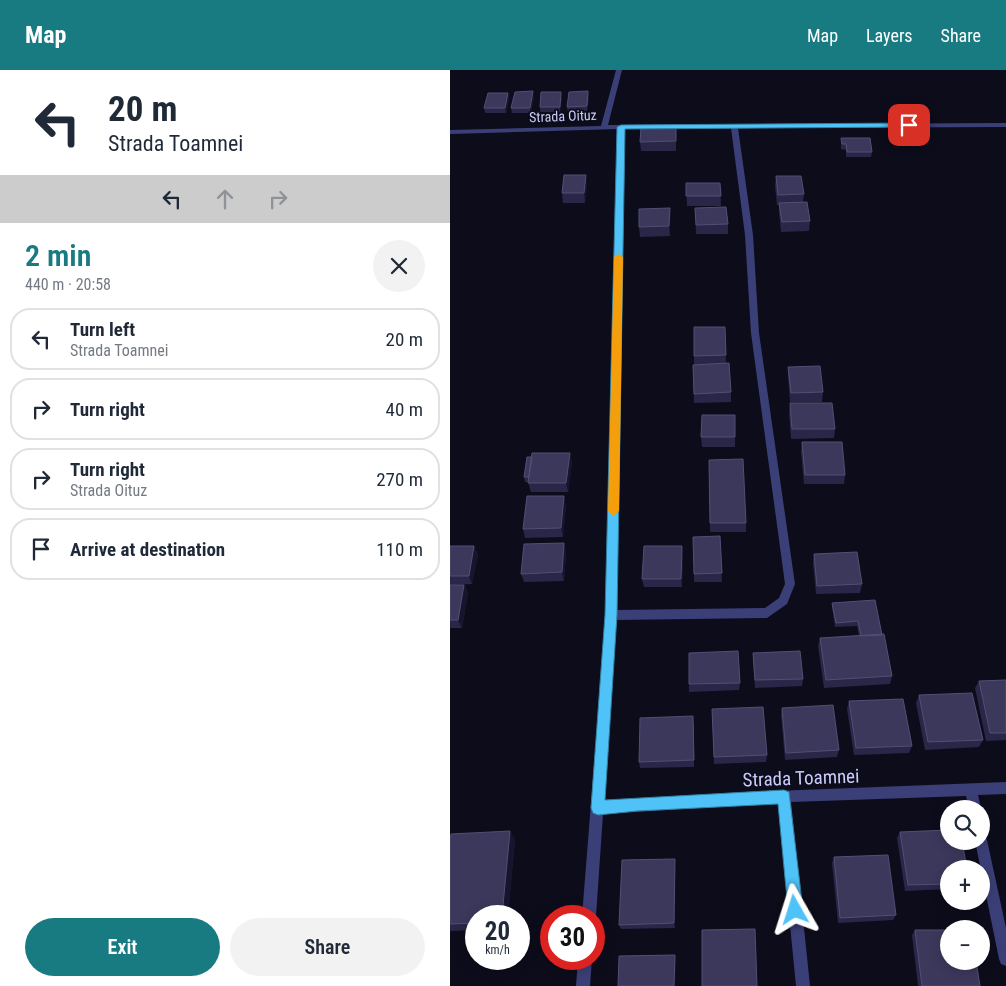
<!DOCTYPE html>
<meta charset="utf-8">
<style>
body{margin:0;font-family:"Roboto Condensed",sans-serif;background:#f2f2f3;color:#1f2937;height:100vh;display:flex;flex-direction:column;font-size:19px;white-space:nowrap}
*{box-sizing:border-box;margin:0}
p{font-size:16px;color:#747a83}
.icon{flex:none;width:28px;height:28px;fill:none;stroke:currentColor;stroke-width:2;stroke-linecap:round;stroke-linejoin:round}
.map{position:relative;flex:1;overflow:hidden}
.sheet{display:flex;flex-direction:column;background:#fff;width:450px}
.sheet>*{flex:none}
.guide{background:#fff;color:#1f2937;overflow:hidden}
.fabs{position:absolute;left:490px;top:730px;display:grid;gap:10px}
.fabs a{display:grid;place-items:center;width:50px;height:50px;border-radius:50%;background:#fff;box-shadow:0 2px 12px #0003;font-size:25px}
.speed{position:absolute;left:15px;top:835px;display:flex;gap:10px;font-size:25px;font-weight:700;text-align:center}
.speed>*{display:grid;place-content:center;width:65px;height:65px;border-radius:50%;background:#fff;box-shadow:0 2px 12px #0003;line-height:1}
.speed small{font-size:12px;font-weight:400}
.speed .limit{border:8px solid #d22;background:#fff;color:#111}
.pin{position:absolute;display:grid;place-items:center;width:42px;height:42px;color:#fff;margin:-21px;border-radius:10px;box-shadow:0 2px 8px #0006}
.me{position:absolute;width:55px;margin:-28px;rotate:354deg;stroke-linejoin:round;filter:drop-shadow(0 0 4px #0008)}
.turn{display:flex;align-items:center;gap:18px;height:105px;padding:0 25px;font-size:22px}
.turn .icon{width:65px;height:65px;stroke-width:2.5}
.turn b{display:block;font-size:35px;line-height:42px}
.lanes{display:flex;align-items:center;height:48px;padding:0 25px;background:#0003;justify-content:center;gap:25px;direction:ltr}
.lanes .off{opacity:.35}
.round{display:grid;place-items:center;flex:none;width:52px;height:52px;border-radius:26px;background:#f2f2f3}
.summary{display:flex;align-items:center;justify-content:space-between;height:85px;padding:0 25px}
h1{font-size:30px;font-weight:600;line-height:38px;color:#197b82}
.action{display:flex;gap:10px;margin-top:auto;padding:10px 25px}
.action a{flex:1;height:58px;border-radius:30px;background:#197b82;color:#fff;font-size:20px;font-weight:600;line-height:58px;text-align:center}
.action a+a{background:#f2f2f3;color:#1f2937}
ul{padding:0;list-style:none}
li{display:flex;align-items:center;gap:15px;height:62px;margin:0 10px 8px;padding:0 15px;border:2px solid #e0e1e3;border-radius:20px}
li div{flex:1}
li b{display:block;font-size:19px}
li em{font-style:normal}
header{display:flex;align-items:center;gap:30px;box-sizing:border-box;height:70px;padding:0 25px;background:#197b82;color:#fff}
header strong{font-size:24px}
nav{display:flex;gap:28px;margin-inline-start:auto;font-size:18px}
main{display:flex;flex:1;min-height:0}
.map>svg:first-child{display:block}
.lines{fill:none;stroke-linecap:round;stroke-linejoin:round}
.street{fill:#3b3f77;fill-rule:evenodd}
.wall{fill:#292648}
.shaded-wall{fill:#17142e}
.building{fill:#3b385c;stroke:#514f75}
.route{fill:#4fc3f7;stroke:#337fa1}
.slow{fill:#f59e0b}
.labels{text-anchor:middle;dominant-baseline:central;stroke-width:4;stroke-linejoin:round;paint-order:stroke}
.far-street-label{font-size:14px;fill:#cbcbfb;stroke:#0d0c1b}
.near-street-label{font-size:19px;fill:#cbcbfb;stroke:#0d0c1b}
</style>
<header>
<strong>Map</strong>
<nav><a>Map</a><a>Layers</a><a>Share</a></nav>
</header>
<main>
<section class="sheet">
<div class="guide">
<div class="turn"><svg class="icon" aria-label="left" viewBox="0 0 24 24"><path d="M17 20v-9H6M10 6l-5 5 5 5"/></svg><div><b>20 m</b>Strada Toamnei</div></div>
<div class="lanes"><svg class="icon" aria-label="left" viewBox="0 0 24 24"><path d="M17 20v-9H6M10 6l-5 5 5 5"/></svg><svg class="icon off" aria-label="ahead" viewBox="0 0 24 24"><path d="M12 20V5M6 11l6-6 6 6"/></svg><svg class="icon off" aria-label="right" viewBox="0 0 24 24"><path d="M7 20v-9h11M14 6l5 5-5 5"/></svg></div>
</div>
<div class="summary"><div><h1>2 min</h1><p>440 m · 20:58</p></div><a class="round"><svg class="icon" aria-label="close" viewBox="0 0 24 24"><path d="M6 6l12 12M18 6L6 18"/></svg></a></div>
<ul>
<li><svg class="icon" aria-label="left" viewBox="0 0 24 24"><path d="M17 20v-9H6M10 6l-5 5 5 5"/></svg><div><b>Turn left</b><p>Strada Toamnei</p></div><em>20 m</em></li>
<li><svg class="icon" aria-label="right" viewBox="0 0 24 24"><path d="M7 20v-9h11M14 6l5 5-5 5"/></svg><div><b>Turn right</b></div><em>40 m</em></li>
<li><svg class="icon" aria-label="right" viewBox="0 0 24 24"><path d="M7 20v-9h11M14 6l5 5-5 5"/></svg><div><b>Turn right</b><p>Strada Oituz</p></div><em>270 m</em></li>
<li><svg class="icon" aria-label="arrive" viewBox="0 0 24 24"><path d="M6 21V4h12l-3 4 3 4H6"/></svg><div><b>Arrive at destination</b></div><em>110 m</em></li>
</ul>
<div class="action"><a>Exit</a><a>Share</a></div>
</section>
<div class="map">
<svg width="556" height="916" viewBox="0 0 556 916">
<rect width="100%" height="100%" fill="#0d0c1b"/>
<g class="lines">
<path class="street" d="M 166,0 L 172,0 L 158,55 L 556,53 L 556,57 L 288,58 L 303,165 L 309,263 L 345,514 L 337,534 L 317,548 L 166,550 L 153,731 L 301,722 L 556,712 L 556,724 L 528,725 L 531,739 L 519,739 L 516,726 L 341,732 L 360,916 L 346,916 L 328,733 L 153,744 L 146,846 L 144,850 L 144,846 L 132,846 L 156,545 L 168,59 L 0,64 L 0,60 L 151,56 ZM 281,58 L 295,165 L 301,263 L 335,514 L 329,528 L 315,538 L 166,540 L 174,59 Z
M 531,764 L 535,766 L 537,770 L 556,858 L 556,896 L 551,894 L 549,889 L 525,771 L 531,771 Z
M 128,889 L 142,889 L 140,916 L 126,916 Z"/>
</g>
<path class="wall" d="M 138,21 L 139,27 L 137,42 L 118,42 L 117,37 Z
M 111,22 L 112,27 L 110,42 L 90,42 L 90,37 Z
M 58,23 L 59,28 L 56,43 L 35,43 L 34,38 Z
M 84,27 L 81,43 L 62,43 L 61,38 Z
M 226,56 L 226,81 L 191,81 L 190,72 Z
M 391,68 L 422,82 L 421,87 L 396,87 L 396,80 L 391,79 Z
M 326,106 L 354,124 L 353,132 L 360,151 L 359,161 L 331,162 L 329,143 L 329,135 L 327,135 L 325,116 Z
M 236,113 L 270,113 L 271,136 L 237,136 Z
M 137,115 L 135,133 L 113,133 L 112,123 Z
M 220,138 L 220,166 L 190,167 L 189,157 Z
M 245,138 L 278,154 L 278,164 L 246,164 Z
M 275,257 L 276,293 L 281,322 L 281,332 L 244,333 L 243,295 L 244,295 L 244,286 Z
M 338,297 L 373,322 L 372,332 L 340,332 L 338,306 Z
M 340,333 L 385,359 L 384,368 L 341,369 L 339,343 Z
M 285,345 L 285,377 L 252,377 L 251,367 Z
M 352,372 L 395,405 L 394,414 L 354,414 L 351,382 Z
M 259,390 L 296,453 L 296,462 L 260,462 Z
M 122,392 L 118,422 L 81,422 L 78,412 L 75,412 L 74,407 Z
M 116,435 L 113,467 L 75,468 L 73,459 Z
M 270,466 L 272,512 L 244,512 L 244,504 Z
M 114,473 L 116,482 L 114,511 L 74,512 L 71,504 Z
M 0,476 L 24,476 L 28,485 L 22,514 L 0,515 Z
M 364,484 L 412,514 L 410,523 L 366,524 L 363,493 Z
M 233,485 L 232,517 L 194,517 L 192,509 Z
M 0,515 L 14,515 L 18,523 L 12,558 L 0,558 Z
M 382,533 L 432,565 L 442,606 L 440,614 L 374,618 L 368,576 L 370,568 L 409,566 L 407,556 L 385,557 L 382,537 Z
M 303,583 L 353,609 L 352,616 L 305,618 L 303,591 Z
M 556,610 L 556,670 L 536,671 L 525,618 L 529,611 Z
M 290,613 L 289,620 L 239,622 L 239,614 Z
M 469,625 L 533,670 L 529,677 L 475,680 L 466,633 Z
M 399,631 L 462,676 L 459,683 L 404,685 L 397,639 Z
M 332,638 L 389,680 L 387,687 L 335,690 L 331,645 Z
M 262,639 L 317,685 L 316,692 L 264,694 Z
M 244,654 L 244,697 L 190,698 L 189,692 Z
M 450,762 L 499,799 L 499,819 L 455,821 L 447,768 Z
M 0,769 L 65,769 L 58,846 L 26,846 L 26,860 L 0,861 Z
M 384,787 L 446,845 L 443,850 L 388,853 L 382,793 Z
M 225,794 L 225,858 L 171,859 L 169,855 Z
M 465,860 L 530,916 L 468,916 L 462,865 Z"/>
<path class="shaded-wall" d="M 83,21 L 84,27 L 81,43 L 80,38 Z
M 138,21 L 139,27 L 137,42 L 137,36 Z
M 111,22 L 112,27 L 110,42 L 110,37 Z
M 58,23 L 59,28 L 56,43 L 55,38 Z
M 136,105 L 137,115 L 135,133 L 134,123 Z
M 220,138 L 220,166 L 219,156 Z
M 120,383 L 122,392 L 118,422 L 116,413 Z
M 114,426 L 116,435 L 113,467 L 111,458 Z
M 114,473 L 116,482 L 114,511 L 112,502 Z
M 24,476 L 28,485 L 22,514 L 19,506 Z
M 232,476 L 233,485 L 232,517 L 231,509 Z
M 14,515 L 18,523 L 12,558 L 8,550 Z
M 60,761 L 65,769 L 58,846 L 52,846 Z
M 225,789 L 225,858 L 224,853 Z
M 225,885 L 226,889 L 225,916 L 224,916 Z"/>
<path class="building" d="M 83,21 L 80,38 L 61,38 L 65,22 Z
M 138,21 L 137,36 L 117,37 L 119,22 Z
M 91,22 L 111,22 L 110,37 L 90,37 Z
M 38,23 L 58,23 L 55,38 L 34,38 Z
M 226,56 L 226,71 L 190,72 L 191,57 Z
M 391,68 L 420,68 L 422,82 L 397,82 L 396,74 L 392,74 Z
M 114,105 L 136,105 L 134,123 L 112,123 Z
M 326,106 L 351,106 L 354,124 L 328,125 Z
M 236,113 L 270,113 L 271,126 L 236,126 Z
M 357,132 L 360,151 L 332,152 L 329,133 Z
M 276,137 L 278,154 L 246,155 L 245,138 Z
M 220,138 L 219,156 L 189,157 L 189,139 Z
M 244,257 L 275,257 L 276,285 L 244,286 Z
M 279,293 L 281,322 L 244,324 L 243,295 Z
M 370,296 L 373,322 L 341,323 L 338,297 Z
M 340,333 L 382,333 L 385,359 L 342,359 Z
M 252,345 L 285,345 L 285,367 L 251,367 Z
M 352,372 L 392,372 L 395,405 L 355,405 Z
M 82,383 L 120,383 L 116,413 L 78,413 Z
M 77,387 L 82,387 L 79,407 L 74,407 Z
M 293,389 L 296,453 L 260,453 L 259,390 Z
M 77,426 L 114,426 L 111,458 L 73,459 Z
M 270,466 L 272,503 L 244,504 L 243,467 Z
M 114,473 L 112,502 L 71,504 L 74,474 Z
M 0,476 L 24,476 L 19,506 L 0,506 Z
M 194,476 L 232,476 L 231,509 L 192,509 Z
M 407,482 L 412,514 L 367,516 L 364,484 Z
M 0,515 L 14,515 L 8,550 L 0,550 Z
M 425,530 L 432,565 L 411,566 L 408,551 L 386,553 L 382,533 Z
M 434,564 L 442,606 L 376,610 L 370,568 Z
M 288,581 L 290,613 L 239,614 L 239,583 Z
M 350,581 L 353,609 L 305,610 L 303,583 Z
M 556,610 L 556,663 L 540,663 L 529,611 Z
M 522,623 L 533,670 L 478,672 L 469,625 Z
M 453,629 L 462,676 L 406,678 L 399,631 Z
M 383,635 L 389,680 L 336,683 L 332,638 Z
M 313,637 L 317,685 L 264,687 L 262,639 Z
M 243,646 L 244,690 L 189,692 L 190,648 Z
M 499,760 L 499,771 L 512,771 L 517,799 L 499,799 L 499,814 L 458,815 L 450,762 Z
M 60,761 L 52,846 L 26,846 L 26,853 L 0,854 L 0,769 L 1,764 Z
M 438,785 L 446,845 L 390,848 L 384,787 Z
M 225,789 L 224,853 L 169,855 L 172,790 Z
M 305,859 L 307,916 L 252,916 L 252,860 Z
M 465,860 L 499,860 L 499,891 L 526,891 L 530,916 L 472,916 Z
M 225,885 L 224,916 L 168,916 L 169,886 Z"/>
<path class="route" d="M 459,53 L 462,54 L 462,57 L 175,59 L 167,545 L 155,730 L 334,720 L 339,722 L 353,840 L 351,846 L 345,848 L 340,846 L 338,840 L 328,734 L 187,741 L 148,745 L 143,743 L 141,738 L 155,545 L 167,57 L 171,55 Z"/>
<path class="slow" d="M 168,184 L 173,187 L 169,441 L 163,446 L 158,441 L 164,187 Z"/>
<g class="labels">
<g class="far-street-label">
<text transform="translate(113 46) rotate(-2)">Strada Oituz</text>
</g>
<g class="near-street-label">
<text transform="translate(351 708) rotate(-2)">Strada Toamnei</text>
</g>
</g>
</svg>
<div class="fabs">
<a><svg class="icon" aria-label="search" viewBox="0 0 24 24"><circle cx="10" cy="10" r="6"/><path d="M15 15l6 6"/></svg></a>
<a>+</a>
<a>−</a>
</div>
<div class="speed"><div>20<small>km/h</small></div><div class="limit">30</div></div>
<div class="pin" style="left:459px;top:55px;background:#d93025"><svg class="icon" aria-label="arrive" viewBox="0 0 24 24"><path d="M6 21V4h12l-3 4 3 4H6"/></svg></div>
<svg class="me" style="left:345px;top:840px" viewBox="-20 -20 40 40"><path d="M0-17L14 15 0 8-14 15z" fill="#4fc3f7" stroke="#fff" stroke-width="4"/></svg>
</div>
</main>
